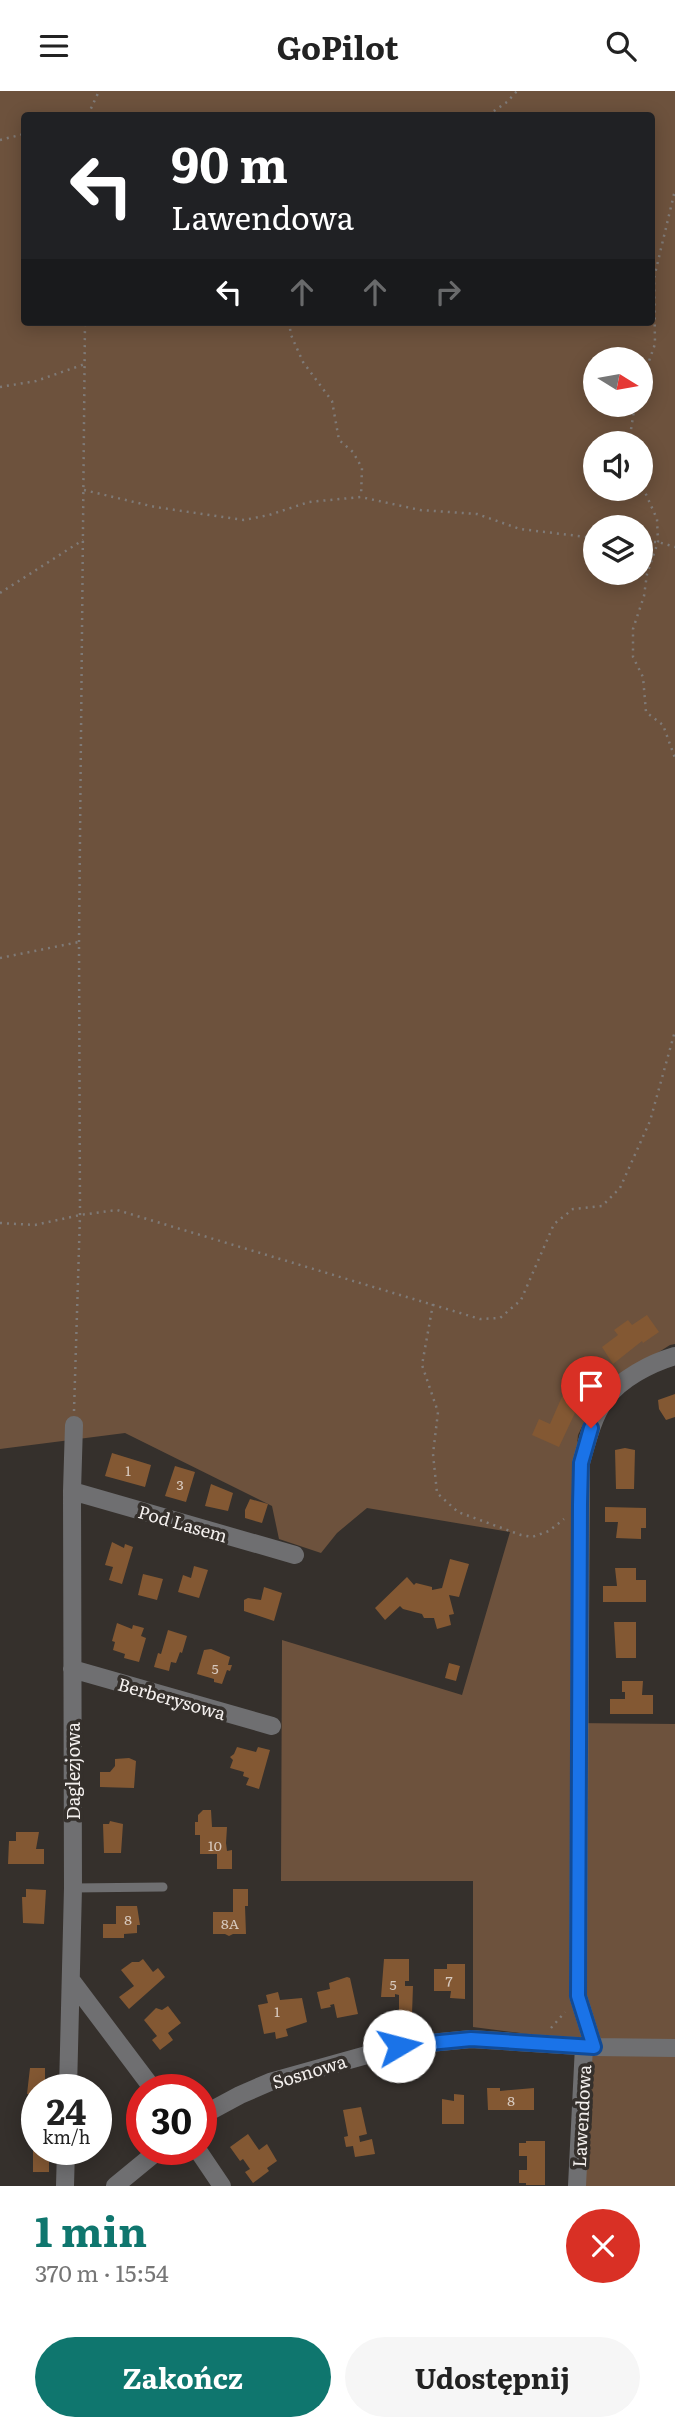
<!DOCTYPE html>
<html lang="pl">
<meta charset="utf-8">
<style>
body{margin:0;font-family:Literata,serif;background:#f6f6f6;color:#222;height:100vh;display:flex;flex-direction:column;font-size:26px;white-space:nowrap}
*{box-sizing:border-box;margin:0}
p{font-size:23px;color:#767676}
.icon{flex:none;width:38px;height:38px;fill:none;stroke:currentColor;stroke-width:2;stroke-linecap:round;stroke-linejoin:round}
.map{position:relative;height:2095px;overflow:hidden}
.drawer{display:flex;flex-direction:column;background:#fff;flex:1}
.drawer>*{flex:none}
.banner{position:absolute;left:21px;top:21px;width:634px;height:214px;border-radius:7px;box-shadow:0 4px 18px #0003;background:#202124;color:#fff;overflow:hidden}
.needle{width:46px;rotate:101deg}
.controls{position:absolute;left:583px;top:256px;display:grid;gap:14px}
.controls a{display:grid;place-items:center;width:70px;height:70px;border-radius:50%;background:#fff;box-shadow:0 4px 18px #0003;font-size:35px}
.speed{position:absolute;left:21px;top:1983px;display:flex;gap:14px;font-size:35px;font-weight:700;text-align:center}
.speed>*{display:grid;place-content:center;width:91px;height:91px;border-radius:50%;background:#fff;box-shadow:0 4px 18px #0003;line-height:1}
.speed small{font-size:18px;font-weight:400}
.speed .limit{border:10px solid #d22;background:#fff;color:#111}
.pin{position:absolute;display:grid;place-items:center;width:60px;height:60px;color:#fff;margin:-72px -30px;border-radius:50% 50% 50% 0;rotate:-45deg;box-shadow:0 0 7px #0007}
.pin .icon{rotate:45deg}
.me{position:absolute;width:77px;margin:-38px;rotate:82deg;stroke-linejoin:round;filter:drop-shadow(0 0 5px #0008)}
.turn{display:flex;align-items:center;gap:24px;height:147px;padding:0 35px;font-size:32px}
.turn .icon{width:91px;height:91px;stroke-width:2.5}
.turn b{display:block;font-size:49px;line-height:60px}
.lanes{display:flex;align-items:center;height:66px;padding:0 35px;background:#0003;justify-content:center;gap:35px;direction:ltr}
.lanes .off{opacity:.35}
.round{display:grid;place-items:center;flex:none;width:74px;height:74px;border-radius:37px;background:#f6f6f6}
.overview{display:flex;align-items:center;justify-content:space-between;height:119px;padding:0 35px}
h1{font-size:42px;font-weight:700;line-height:52px;color:#0f766e}
.cta{display:flex;gap:14px;margin-top:auto;padding:14px 35px}
.cta a{flex:1;height:80px;border-radius:42px;background:#0f766e;color:#fff;font-size:28px;font-weight:700;line-height:80px;text-align:center}
.cta a+a{background:#f6f6f6;color:#222}
header{display:flex;justify-content:space-between;align-items:center;height:91px;padding:0 35px;background:#fff;font-size:32px;font-weight:700}
.map>svg:first-child{display:block}
.green{fill:#6d523d;fill-rule:evenodd}
.building{fill:#835833}
.lines{fill:none;stroke-linecap:round;stroke-linejoin:round}
.path{stroke:#7f7a77;stroke-width:2.5;stroke-dasharray:2 5;stroke-linecap:butt}
.lane{stroke:#6f6f71;stroke-width:9}
.street{stroke:#6f6f71;stroke-width:18}
.route-casing{stroke:#114b97;stroke-width:18}
.route{stroke:#1a73e8;stroke-width:12}
.labels{text-anchor:middle;dominant-baseline:central;stroke-width:7;stroke-linejoin:round;paint-order:stroke}
.number-label{font-size:14px;fill:#d7c9be}
.street-label{font-size:18px;fill:#f3efed;stroke:#35302c}
</style>
<header><svg class="icon" aria-label="menu" viewBox="0 0 24 24"><path d="M4 6h16M4 12h16M4 18h16"/></svg>GoPilot<svg class="icon" aria-label="search" viewBox="0 0 24 24"><circle cx="10" cy="10" r="6"/><path d="M15 15l6 6"/></svg></header>
<div class="map">
<svg width="675" height="2095" viewBox="0 0 675 2095">
<rect width="100%" height="100%" fill="#35302c"/>
<path class="green" d="M 0,0 L 675,0 L 675,1253 L 670,1254 L 600,1298 L 578,1344 L 573,1393 L 572,1632 L 675,1633 L 675,2095 L 583,2095 L 591,1947 L 529,1943 L 473,1936 L 473,1790 L 281,1790 L 282,1549 L 462,1604 L 510,1441 L 367,1417 L 337,1442 L 321,1462 L 279,1448 L 272,1415 L 125,1342 L 0,1358 ZM 24,24 L 651,24 L 651,231 L 24,231 ZM 595,268 L 640,268 L 640,313 L 595,313 ZM 595,352 L 640,352 L 640,397 L 595,397 ZM 595,436 L 640,436 L 640,481 L 595,481 Z"/>
<path class="building" d="M 647,1224 L 659,1241 L 643,1252 L 642,1250 L 613,1273 L 602,1256 L 618,1244 L 614,1239 L 628,1229 L 632,1234 Z
M 564,1301 L 581,1309 L 559,1356 L 532,1344 L 539,1328 L 550,1333 Z
M 675,1303 L 675,1326 L 666,1329 L 659,1318 L 658,1309 Z
M 625,1357 L 635,1359 L 634,1398 L 616,1398 L 615,1359 Z
M 112,1362 L 151,1374 L 145,1396 L 105,1385 Z
M 175,1375 L 195,1381 L 186,1411 L 165,1405 Z
M 211,1393 L 233,1402 L 228,1420 L 205,1415 Z
M 250,1408 L 268,1413 L 262,1432 L 245,1427 L 245,1419 Z
M 605,1416 L 646,1417 L 646,1437 L 641,1437 L 641,1448 L 616,1447 L 618,1431 L 605,1431 Z
M 112,1451 L 124,1457 L 125,1453 L 133,1456 L 122,1493 L 109,1489 L 113,1476 L 105,1474 Z
M 450,1468 L 469,1473 L 459,1506 L 449,1504 L 454,1523 L 449,1524 L 451,1534 L 437,1538 L 434,1527 L 424,1527 L 422,1523 L 403,1518 L 400,1515 L 385,1529 L 375,1517 L 407,1486 L 414,1494 L 416,1492 L 432,1496 L 432,1499 L 442,1497 Z
M 194,1475 L 208,1479 L 199,1507 L 178,1501 L 183,1484 L 191,1487 Z
M 615,1477 L 636,1477 L 636,1489 L 646,1489 L 646,1511 L 603,1511 L 603,1495 L 617,1495 Z
M 143,1483 L 163,1488 L 157,1509 L 138,1504 Z
M 264,1496 L 282,1502 L 274,1530 L 244,1520 L 244,1509 L 248,1507 L 261,1509 Z
M 614,1531 L 636,1531 L 636,1567 L 616,1567 Z
M 117,1532 L 132,1538 L 133,1534 L 144,1537 L 141,1545 L 146,1547 L 139,1571 L 124,1567 L 125,1563 L 113,1559 L 115,1551 L 112,1550 Z
M 168,1539 L 187,1545 L 182,1562 L 180,1561 L 176,1572 L 171,1571 L 169,1580 L 154,1576 L 158,1562 L 161,1563 Z
M 211,1558 L 230,1566 L 228,1574 L 232,1574 L 230,1580 L 227,1579 L 222,1593 L 214,1591 L 214,1588 L 197,1583 L 204,1559 Z
M 449,1572 L 460,1575 L 456,1590 L 445,1587 Z
M 622,1590 L 643,1590 L 642,1604 L 653,1604 L 653,1623 L 610,1623 L 610,1608 L 625,1608 L 625,1601 L 622,1601 Z
M 237,1656 L 256,1661 L 258,1656 L 270,1659 L 259,1698 L 246,1694 L 249,1687 L 243,1685 L 244,1681 L 230,1677 L 233,1669 L 230,1666 L 234,1663 Z
M 129,1667 L 136,1670 L 134,1697 L 100,1696 L 100,1681 L 110,1681 L 115,1675 L 115,1668 Z
M 203,1719 L 211,1719 L 212,1736 L 227,1736 L 226,1752 L 227,1760 L 232,1759 L 232,1778 L 217,1778 L 217,1763 L 200,1763 L 200,1744 L 195,1744 L 195,1731 L 198,1731 L 198,1724 Z
M 110,1730 L 123,1733 L 121,1762 L 104,1762 L 103,1733 L 109,1733 Z
M 16,1741 L 39,1741 L 36,1758 L 44,1758 L 44,1773 L 8,1773 L 9,1750 L 16,1750 Z
M 26,1798 L 46,1799 L 44,1833 L 23,1832 L 22,1806 L 26,1806 Z
M 233,1798 L 248,1798 L 248,1815 L 245,1815 L 246,1843 L 233,1843 L 229,1845 L 225,1843 L 213,1843 L 213,1821 L 233,1821 Z
M 116,1815 L 137,1815 L 140,1834 L 137,1834 L 137,1842 L 124,1843 L 124,1847 L 103,1847 L 103,1833 L 116,1833 Z
M 143,1868 L 153,1881 L 158,1877 L 165,1886 L 129,1918 L 119,1906 L 134,1895 L 121,1879 L 132,1871 L 139,1871 Z
M 384,1868 L 409,1868 L 409,1890 L 405,1890 L 405,1895 L 413,1895 L 412,1923 L 399,1923 L 399,1904 L 395,1903 L 395,1906 L 381,1906 Z
M 447,1873 L 465,1873 L 465,1908 L 450,1907 L 451,1900 L 434,1900 L 434,1878 L 447,1878 Z
M 347,1886 L 350,1887 L 358,1923 L 337,1927 L 334,1913 L 330,1914 L 331,1916 L 321,1918 L 317,1901 L 330,1898 L 329,1892 Z
M 278,1901 L 280,1909 L 302,1907 L 307,1931 L 286,1938 L 288,1945 L 276,1948 L 275,1941 L 264,1943 L 258,1914 L 268,1912 L 266,1904 Z
M 168,1915 L 181,1932 L 168,1942 L 173,1949 L 160,1959 L 152,1949 L 157,1945 L 144,1929 L 156,1917 L 162,1919 Z
M 30,1977 L 45,1977 L 45,1998 L 37,1998 L 37,2003 L 27,2003 Z
M 487,1997 L 500,1997 L 500,2000 L 534,1997 L 534,2019 L 488,2019 Z
M 454,2003 L 464,2004 L 464,2033 L 442,2033 L 442,2008 L 454,2010 Z
M 361,2016 L 367,2043 L 359,2045 L 360,2051 L 372,2048 L 375,2063 L 355,2066 L 353,2055 L 346,2056 L 344,2046 L 348,2045 L 343,2019 Z
M 248,2043 L 259,2059 L 267,2053 L 277,2070 L 267,2077 L 269,2080 L 253,2092 L 245,2081 L 250,2078 L 243,2068 L 240,2070 L 230,2056 Z
M 33,2046 L 37,2046 L 37,2058 L 49,2058 L 49,2081 L 33,2081 Z
M 526,2050 L 545,2050 L 545,2094 L 526,2094 L 526,2092 L 519,2092 L 519,2079 L 527,2079 L 527,2065 L 519,2065 L 519,2052 L 526,2052 Z"/>
<g class="lines">
<path class="path" d="M 88,24 L 99,0
M 488,24 L 507,11 L 517,0
M 0,49 L 24,43
M 289,231 L 291,244 L 303,271 L 332,310 L 339,349 L 353,361 L 362,377 L 361,405
M 0,296 L 36,290 L 85,273
M 640,296 L 655,253 L 654,187 L 675,99
M 631,352 L 630,345 L 635,313
M 640,390 L 657,428 L 658,451 L 647,483 L 644,505 L 633,538 L 633,566 L 643,586 L 646,621 L 663,634 L 675,667
M 84,399 L 155,416 L 244,429 L 269,424 L 309,411 L 361,406 L 420,419 L 477,423 L 520,438 L 595,447
M 640,451 L 658,451 L 675,456
M 0,502 L 83,449
M 0,867 L 79,851
M 0,1132 L 35,1134 L 80,1124 L 117,1119 L 480,1228 L 500,1227 L 521,1209 L 554,1133 L 573,1118 L 602,1115 L 620,1097 L 650,1030 L 675,940
M 433,1213 L 422,1274 L 438,1321 L 433,1363 L 437,1402 L 458,1421 L 521,1444 L 532,1446 L 549,1440 L 564,1428
M 74,1320 L 80,1124 L 79,851 L 85,231
M 551,1937 L 565,1921"/>
<path class="lane" d="M 73,1797 L 163,1796"/>
<path class="street" d="M 72,1400 L 295,1464
M 72,1578 L 272,1635
M 71,1889 L 153,1998
M 594,1956 L 578,1905 L 581,1372 C 587,1351 592,1328 605,1309 C 620,1288 651,1272 675,1265
M 68,1998 L 73,1797 L 72,1400 L 74,1334
M 201,2025 L 240,2004 L 270,1991 L 399,1955 L 471,1948 L 594,1956 L 675,1957
M 197,2058 L 222,2095
M 65,2095 L 66,2058
M 115,2095 L 160,2058
M 577,2095 L 584,1955"/>
</g>
<g class="lines">
<g class="route-casing">
<path id="route" d="M 399,1955 L 471,1948 L 594,1956 L 578,1905 L 580,1413 L 581,1372 L 591,1337"/>
</g>
<use href="#route" class="route"/>
</g>
<g class="labels">
<g class="number-label">
<text x="128" y="1379">1</text>
<text x="180" y="1393">3</text>
<text x="215" y="1577">5</text>
<text x="215" y="1754">10</text>
<text x="128" y="1828">8</text>
<text x="230" y="1832">8A</text>
<text x="449" y="1889">7</text>
<text x="393" y="1893">5</text>
<text x="277" y="1920">1</text>
<text x="511" y="2009">8</text>
</g>
<g class="street-label">
<text transform="translate(183 1432) rotate(16)">Pod Lasem</text>
<text transform="translate(172 1607) rotate(16)">Berberysowa</text>
<text transform="translate(72 1680) rotate(-90)">Daglezjowa</text>
<text transform="translate(309 1980) rotate(-17)">Sosnowa</text>
<text transform="translate(581 2025) rotate(-87)">Lawendowa</text>
</g>
</g>
</svg>
<div class="controls">
<a><svg class="needle" viewBox="-14 -14 28 28"><path d="M0-13l5 13h-10z" fill="#e53935"/><path d="M0 13l5-13h-10z" fill="#767676"/></svg></a>
<a><svg class="icon" aria-label="sound" viewBox="0 0 24 24"><path d="M4 9h4l5-4v14l-5-4H4zM17 9q2 3 0 6"/></svg></a>
<a><svg class="icon" aria-label="layers" viewBox="0 0 24 24"><path d="M12 4l9 5-9 5-9-5zM3 14l9 5 9-5"/></svg></a>
</div>
<div class="speed"><div>24<small>km/h</small></div><div class="limit">30</div></div>
<div class="pin" style="left:591px;top:1337px;background:#d93025"><svg class="icon" aria-label="arrive" viewBox="0 0 24 24"><path d="M6 21V4h12l-3 4 3 4H6"/></svg></div>
<svg class="me" style="left:399px;top:1955px" viewBox="-20 -20 40 40"><circle r="19" fill="#fff"/><path d="M0-13L10 11 0 6-10 11z" fill="#1a73e8"/></svg>
<div class="banner">
<div class="turn"><svg class="icon" aria-label="left" viewBox="0 0 24 24"><path d="M17 20v-9H6M10 6l-5 5 5 5"/></svg><div><b>90 m</b>Lawendowa</div></div>
<div class="lanes"><svg class="icon" aria-label="left" viewBox="0 0 24 24"><path d="M17 20v-9H6M10 6l-5 5 5 5"/></svg><svg class="icon off" aria-label="ahead" viewBox="0 0 24 24"><path d="M12 20V5M6 11l6-6 6 6"/></svg><svg class="icon off" aria-label="ahead" viewBox="0 0 24 24"><path d="M12 20V5M6 11l6-6 6 6"/></svg><svg class="icon off" aria-label="right" viewBox="0 0 24 24"><path d="M7 20v-9h11M14 6l5 5-5 5"/></svg></div>
</div>
</div>
<section class="drawer">
<div class="overview"><div><h1>1 min</h1><p>370 m · 15:54</p></div><a class="round" style="background:#d93025;color:#fff"><svg class="icon" aria-label="close" viewBox="0 0 24 24"><path d="M6 6l12 12M18 6L6 18"/></svg></a></div>
<div class="cta"><a>Zakończ</a><a>Udostępnij</a></div>
</section>
